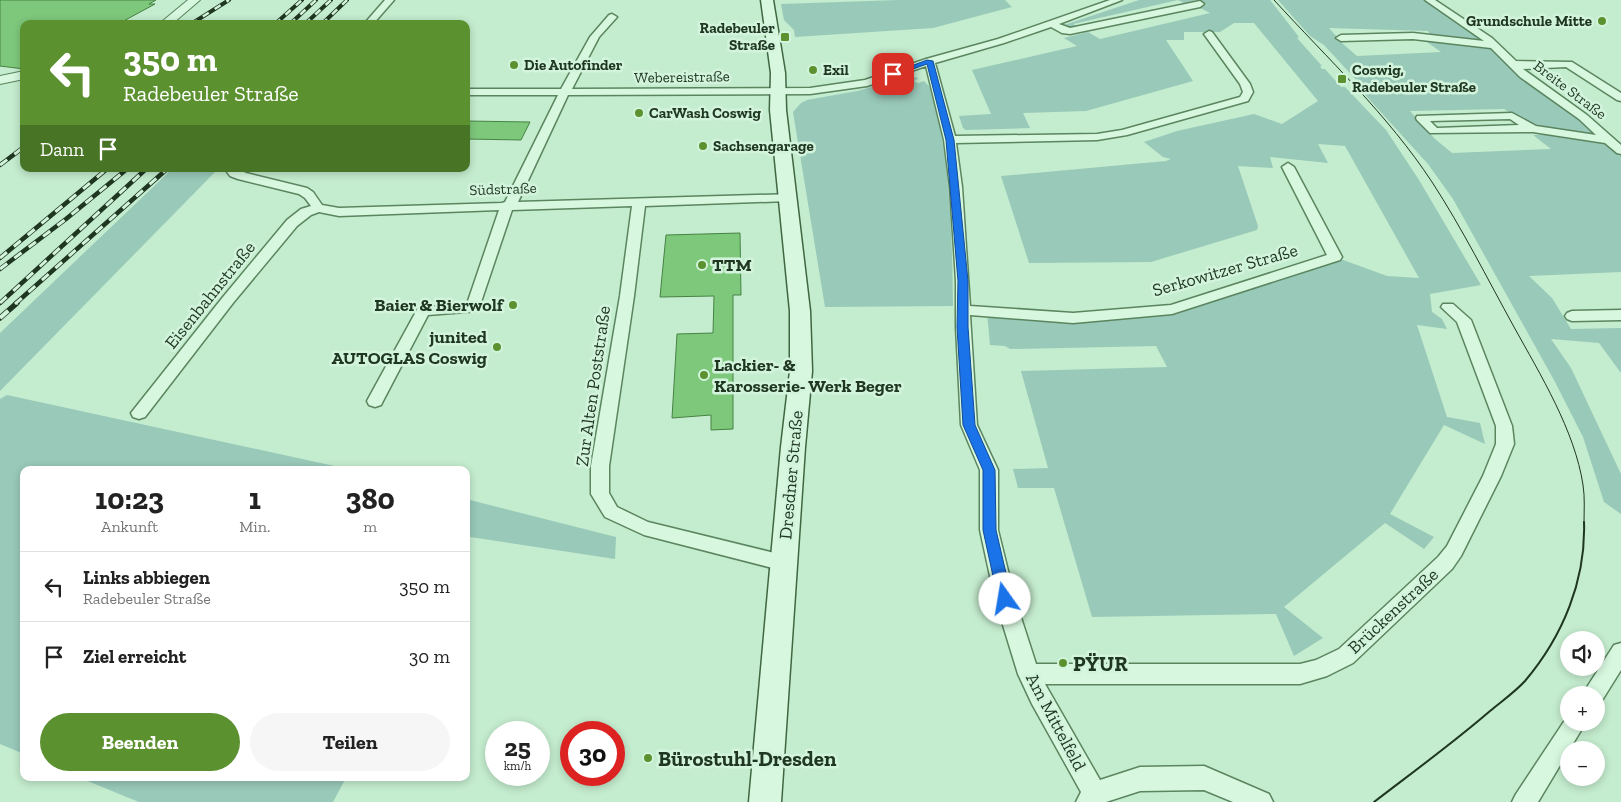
<!DOCTYPE html>
<html lang="de">
<meta charset="utf-8">
<style>
body{margin:0;font-family:"Zilla Slab",serif;background:#f6f6f6;color:#222;height:100vh;display:flex;flex-direction:column;font-size:19px;white-space:nowrap}
*{box-sizing:border-box;margin:0}
p{font-size:16px;color:#767676}
.icon{flex:none;width:28px;height:28px;fill:none;stroke:currentColor;stroke-width:2;stroke-linecap:round;stroke-linejoin:round}
.map{position:relative;flex:1;overflow:hidden}
.details{position:absolute;left:20px;top:466px;width:450px;height:315px;display:flex;flex-direction:column;background:#fff;border-radius:10px;box-shadow:0 2px 8px #0003}
.details>*{flex:none}
.hud{position:absolute;left:20px;top:20px;width:450px;height:152px;border-radius:10px;box-shadow:0 2px 8px #0003;background:#5b912f;color:#fff;overflow:hidden}
.tools{position:absolute;left:1560px;top:631px;display:grid;gap:10px}
.tools a{display:grid;place-items:center;width:45px;height:45px;border-radius:50%;background:#fff;box-shadow:0 2px 8px #0003;font-size:25px}
.speed{position:absolute;left:485px;top:721px;display:flex;gap:10px;font-size:25px;font-weight:700;text-align:center}
.speed>*{display:grid;place-content:center;width:65px;height:65px;border-radius:50%;background:#fff;box-shadow:0 2px 8px #0003;line-height:1}
.speed small{font-size:12px;font-weight:400}
.speed .limit{border:8px solid #d22;background:#fff;color:#111}
.pin{position:absolute;display:grid;place-items:center;width:42px;height:42px;color:#fff;margin:-21px;border-radius:10px;box-shadow:0 2px 8px #0006}
.me{position:absolute;width:55px;margin:-28px;rotate:347deg;stroke-linejoin:round;filter:drop-shadow(0 0 4px #0008)}
.turn{display:flex;align-items:center;gap:18px;height:105px;padding:0 20px;font-size:22px}
.turn .icon{width:65px;height:65px;stroke-width:2.5}
.turn b{display:block;font-size:35px;line-height:42px}
.then{display:flex;align-items:center;height:48px;padding:0 20px;background:#0003;gap:10px;font-size:19px}
.eta{display:flex;justify-content:space-evenly;align-items:center;height:85px;text-align:center}
.eta b{font-size:30px;font-weight:700;line-height:35px}
.cta{display:flex;gap:10px;margin-top:auto;padding:10px 20px}
.cta a{flex:1;height:58px;border-radius:30px;background:#5b912f;color:#fff;font-size:20px;font-weight:700;line-height:58px;text-align:center}
.cta a+a{background:#f6f6f6;color:#222}
ul{padding:0;list-style:none}
li{display:flex;align-items:center;gap:15px;height:70px;padding:0 20px;border-top:1px solid #e0e0e0}
li div{flex:1}
li b{display:block;font-size:19px}
li em{font-style:normal}
.map>svg:first-child{display:block}
.green{fill:#99c9b9;fill-rule:evenodd}
.building{fill:#7ec87c;stroke:#468343}
.lines{fill:none;stroke-linecap:round;stroke-linejoin:round}
.minor-casing{stroke:#5b855f;stroke-width:3}
.tertiary-casing{stroke:#5b855f;stroke-width:2}
.secondary-casing{stroke:#3f6741;stroke-width:3}
.minor{fill:#d7f7df;fill-rule:evenodd}
.tertiary{fill:#d7f7df;fill-rule:evenodd}
.secondary{fill:#d7f7df;fill-rule:evenodd}
.tram-far1{stroke:#1f3620;stroke-width:1}
.tram{stroke:#1f3620;stroke-width:2}
.rail-far2-casing{stroke:#1f3620;stroke-width:4}
.rail-far1-casing{stroke:#1f3620;stroke-width:4.5}
.rail-casing{stroke:#1f3620;stroke-width:5.5}
.rail-far2{stroke:#d3f4dc;stroke-width:2.5;stroke-dasharray:7;stroke-linecap:butt}
.rail-far1{stroke:#d3f4dc;stroke-width:3;stroke-dasharray:9;stroke-linecap:butt}
.rail{stroke:#d3f4dc;stroke-width:4;stroke-dasharray:11;stroke-linecap:butt}
.route{fill:#1a73e8;stroke:#114b97}
.poi-dot{fill:#5b912f;stroke:#d3f4dc;stroke-width:2}
.labels{text-anchor:middle;dominant-baseline:central;stroke-width:5;stroke-linejoin:round;paint-order:stroke}
.far-poi-label{font-size:15px;font-weight:bold;fill:#1f3620;stroke:#d3f4dc;text-anchor:start}
.far-street-label{font-size:15px;fill:#1f3620;stroke:#d3f4dc}
.poi-label{font-size:18px;font-weight:bold;fill:#1f3620;stroke:#d3f4dc;text-anchor:start}
.street-label{font-size:18px;fill:#1f3620;stroke:#d3f4dc}
.near-poi-label{font-size:21px;font-weight:bold;fill:#1f3620;stroke:#d3f4dc;text-anchor:start}
</style>
<div class="map">
<svg width="1621" height="802" viewBox="0 0 1621 802">
<rect width="100%" height="100%" fill="#c4ecce"/>
<path class="green" d="M 898,0 L 1005,0 L 1012,7 L 933,28 L 795,37 L 794,30 L 784,20 L 781,4 Z
M 1139,0 L 1270,0 L 1299,37 L 1297,38 L 1322,66 L 1320,66 L 1322,69 L 1325,69 L 1341,87 L 1345,87 L 1386,130 L 1419,180 L 1481,285 L 1430,294 L 1432,312 L 1442,319 L 1447,329 L 1417,325 L 1447,417 L 1480,423 L 1485,444 L 1444,425 L 1390,514 L 1434,537 L 1424,549 L 1385,523 L 1284,607 L 1323,638 L 1294,656 L 1276,614 L 1092,617 L 1054,488 L 1018,488 L 1013,469 L 1048,468 L 1021,371 L 1167,367 L 1156,346 L 1010,349 L 1005,346 L 990,345 L 987,312 L 1030,316 L 1172,309 L 1335,257 L 1387,276 L 1419,278 L 1345,146 L 1318,144 L 1328,163 L 1270,157 L 1273,168 L 1238,166 L 1258,226 L 1257,230 L 1151,262 L 1029,263 L 1001,176 L 1166,161 L 1171,159 L 1163,157 L 1144,142 L 1177,131 L 1254,114 L 1282,124 L 1318,101 L 1254,23 L 1234,23 L 1220,32 L 1184,32 L 1184,40 L 1166,40 L 1193,81 L 1086,111 L 1023,113 L 1030,128 L 966,130 L 963,128 L 959,116 L 991,114 L 972,70 L 1077,46 L 1064,38 L 1088,32 L 1100,39 L 1210,13 L 1198,7 L 1207,5 L 1197,0 L 1184,3 L 1178,0 L 1073,24 L 1078,27 L 1066,29 L 1061,26 Z
M 1278,0 L 1424,0 L 1490,45 L 1581,117 L 1621,152 L 1621,272 L 1529,276 L 1552,298 L 1571,329 L 1621,328 L 1621,373 L 1599,343 L 1551,339 L 1571,368 L 1621,474 L 1621,514 L 1604,502 L 1583,437 L 1554,380 L 1453,199 L 1428,164 L 1358,87 L 1359,83 L 1324,45 L 1310,36 ZM 1329,28 L 1428,31 L 1433,39 L 1426,38 L 1427,42 L 1441,52 L 1357,56 L 1343,44 ZM 1504,109 L 1521,120 L 1552,134 L 1533,135 L 1551,149 L 1452,153 L 1435,139 L 1410,111 Z
M 912,77 L 919,78 L 914,81 L 918,83 L 924,81 L 929,86 C 951,151 952,238 953,306 L 825,307 L 793,112 L 801,103 L 807,100 L 857,91 L 903,78 Z
M 172,169 L 218,169 L 0,391 L 0,333 Z
M 7,395 L 353,470 L 24,470 L 24,754 L 0,744 L 0,399 Z
M 466,499 L 616,537 L 615,559 L 470,537 L 466,543 Z
M 80,778 L 346,778 L 333,802 L 139,802 Z"/>
<path class="building" d="M 0,0 L 156,0 L 149,4 L 155,4 L 118,24 L 24,24 L 24,69 L 0,66 Z
M 466,121 L 530,122 L 521,140 L 466,139 Z
M 740,233 L 741,295 L 733,295 L 733,429 L 711,430 L 711,415 L 672,418 L 677,334 L 713,333 L 714,296 L 660,297 L 666,235 Z"/>
<g class="lines">
<g class="minor-casing">
<path id="minor" d="M 385,0 L 394,0 L 373,24 L 364,24 Z
M 1110,0 L 1122,0 L 1059,24 L 1070,28 L 1200,1 L 1204,4 L 1200,7 L 1070,34 L 1062,33 L 1051,27 L 1004,43 L 935,63 L 955,136 L 1097,134 L 1122,130 L 1240,97 L 1243,92 L 1240,84 L 1204,34 L 1209,31 L 1212,32 L 1250,84 L 1253,92 L 1248,101 L 1127,135 L 1097,140 L 956,143 L 962,187 L 970,306 L 1073,313 L 1171,305 L 1327,255 L 1282,167 L 1288,163 L 1294,167 L 1342,257 L 1340,260 L 1172,314 L 1073,323 L 970,315 L 977,425 L 998,470 L 998,530 L 1015,599 L 1036,664 L 1300,664 L 1316,660 L 1339,649 L 1438,557 L 1447,546 L 1483,476 L 1496,444 L 1496,426 L 1457,322 L 1441,307 L 1443,304 L 1453,304 L 1471,320 L 1512,426 L 1514,444 L 1501,476 L 1461,556 L 1452,569 L 1353,663 L 1327,676 L 1300,684 L 1045,684 L 1100,780 L 1140,767 L 1204,766 L 1269,794 L 1273,802 L 1233,802 L 1204,790 L 1140,791 L 1106,802 L 1076,802 L 1081,792 L 1032,704 L 1018,674 L 995,599 L 980,530 L 980,470 L 961,425 L 956,327 L 956,281 L 950,187 L 944,140 L 926,66 L 867,86 L 810,94 L 568,95 L 518,202 L 793,194 L 795,197 L 793,200 L 789,201 L 645,206 L 634,296 L 609,466 L 609,493 L 617,507 L 648,522 L 791,557 L 794,563 L 791,569 L 784,571 L 644,535 L 605,517 L 591,494 L 591,466 L 620,296 L 632,206 L 512,210 L 478,311 L 428,315 L 383,401 L 381,405 L 375,407 L 369,405 L 367,401 L 418,308 L 467,304 L 499,210 L 339,216 L 319,212 L 311,215 L 297,226 L 233,303 L 145,417 L 139,419 L 133,417 L 131,413 L 223,297 L 287,220 L 301,209 L 311,206 L 305,198 L 299,194 L 238,179 L 230,176 L 225,169 L 237,169 L 246,173 L 307,188 L 313,192 L 322,205 L 339,208 L 502,203 L 505,202 L 558,95 L 466,95 L 466,89 L 561,89 L 590,37 L 609,15 L 612,14 L 617,17 L 599,37 L 572,89 L 810,88 L 865,80 L 926,59 L 998,39 Z
M 1425,0 L 1435,0 L 1492,38 L 1516,61 L 1572,62 L 1621,93 L 1621,101 L 1617,100 L 1566,67 L 1523,69 L 1587,115 L 1621,145 L 1621,154 L 1617,153 L 1605,143 L 1533,132 L 1430,133 L 1417,120 L 1416,118 L 1417,116 L 1512,113 L 1536,126 L 1596,135 L 1579,119 L 1520,77 L 1491,48 L 1413,39 L 1341,41 L 1336,38 L 1341,35 L 1413,33 L 1484,41 ZM 1510,119 L 1519,125 L 1437,128 L 1430,121 Z
M 1621,310 L 1621,320 L 1572,321 L 1567,319 L 1565,316 L 1567,313 L 1572,311 Z
M 1621,643 L 1621,670 L 1601,702 L 1596,704 L 1596,695 L 1582,695 L 1614,645 Z
M 1569,714 L 1569,722 L 1586,722 L 1538,802 L 1512,802 L 1516,794 Z"/>
</g>
<g class="tertiary-casing">
<path id="tertiary" d="M 188,0 L 200,0 L 172,24 L 159,24 Z
M 24,71 L 24,79 L 0,84 L 0,76 Z"/>
</g>
<g class="secondary-casing">
<path id="secondary" d="M 761,0 L 773,0 L 785,73 L 786,110 L 810,311 L 812,371 L 805,447 L 781,802 L 749,802 L 781,447 L 790,371 L 790,311 L 770,110 L 771,73 Z"/>
</g>
<use href="#minor" class="minor"/>
<use href="#tertiary" class="tertiary"/>
<use href="#secondary" class="secondary"/>
<path class="tram-far1" d="M 1274,0 C 1328,59 1388,115 1432,182 C 1462,228 1487,278 1514,327 C 1540,374 1575,431 1583,485 C 1585,497 1584,511 1584,523"/>
<path class="tram" d="M 1374,802 C 1413,772 1453,743 1490,711 C 1502,701 1515,692 1525,681 C 1563,636 1586,580 1584,522"/>
<g class="rail-far2-casing">
<path id="rail-far2" d="M 191,24 L 229,0
M 275,24 L 302,0
M 290,24 L 316,0
M 305,24 L 331,0
M 322,24 L 347,0"/>
</g>
<g class="rail-far1-casing">
<path id="rail-far1" d="M 0,165 L 24,147
M 0,258 L 107,169
M 0,269 L 66,219 L 127,169
M 0,303 L 146,169
M 15,304 L 167,169"/>
</g>
<g class="rail-casing">
<path id="rail" d="M 0,318 L 17,303"/>
</g>
<use href="#rail-far2" class="rail-far2"/>
<use href="#rail-far1" class="rail-far1"/>
<use href="#rail" class="rail"/>
</g>
<path class="route" d="M 927,60 L 933,61 L 954,140 L 968,281 L 968,327 L 975,425 L 995,470 L 996,530 L 1012,599 L 1010,603 L 1005,605 L 1000,603 L 998,599 L 983,530 L 983,470 L 963,425 L 957,327 L 958,281 L 946,140 L 927,64 L 896,75 L 890,74 Z"/>
<g class="poi-dot">
<circle cx="1602" cy="21" r="5"/>
<rect x="780" y="32" width="10" height="10" rx="2.5"/>
<circle cx="514" cy="65" r="5"/>
<circle cx="813" cy="70" r="5"/>
<rect x="1337" y="74" width="10" height="10" rx="2.5"/>
<circle cx="639" cy="113" r="5"/>
<circle cx="703" cy="146" r="5"/>
<circle cx="702" cy="265" r="5"/>
<circle cx="513" cy="305" r="5"/>
<circle cx="497" cy="347" r="5"/>
<circle cx="704" cy="375" r="5"/>
<circle cx="1063" cy="663" r="5"/>
<circle cx="648" cy="758" r="5"/>
</g>
<g class="labels">
<g class="far-poi-label">
<text x="1592" y="21" text-anchor="end">Grundschule Mitte</text>
<text x="775" y="28" text-anchor="end">Radebeuler<tspan x="775" dy="17">Straße</tspan></text>
<text x="524" y="65">Die Autofinder</text>
<text x="823" y="70">Exil</text>
<text x="1352" y="70">Coswig,<tspan x="1352" dy="17">Radebeuler Straße</tspan></text>
<text x="649" y="113">CarWash Coswig</text>
<text x="713" y="146">Sachsengarage</text>
</g>
<g class="far-street-label">
<text transform="translate(682 77) rotate(-1)">Webereistraße</text>
<text transform="translate(1570 90) rotate(37)">Breite Straße</text>
<text transform="translate(503 189) rotate(-2)">Südstraße</text>
</g>
<g class="poi-label">
<text x="712" y="265">TTM</text>
<text x="503" y="305" text-anchor="end">Baier &amp; Bierwolf</text>
<text x="487" y="337" text-anchor="end">junited<tspan x="487" dy="21">AUTOGLAS Coswig</tspan></text>
<text x="714" y="365">Lackier- &amp;<tspan x="714" dy="21">Karosserie- Werk Beger</tspan></text>
</g>
<g class="street-label">
<text transform="translate(1225 270) rotate(-16)">Serkowitzer Straße</text>
<text transform="translate(210 295) rotate(-51)">Eisenbahnstraße</text>
<text transform="translate(593 386) rotate(-82)">Zur Alten Poststraße</text>
<text transform="translate(791 475) rotate(-85)">Dresdner Straße</text>
<text transform="translate(1393 611) rotate(-43)">Brückenstraße</text>
<text transform="translate(1056 722) rotate(62)">Am Mittelfeld</text>
</g>
<g class="near-poi-label">
<text x="1073" y="663">PŸUR</text>
<text x="658" y="758">Bürostuhl-Dresden</text>
</g>
</g>
</svg>
<div class="tools">
<a><svg class="icon" aria-label="sound" viewBox="0 0 24 24"><path d="M4 9h4l5-4v14l-5-4H4zM17 9q2 3 0 6"/></svg></a>
<a>+</a>
<a>−</a>
</div>
<div class="speed"><div>25<small>km/h</small></div><div class="limit">30</div></div>
<div class="pin" style="left:893px;top:74px;background:#d93025"><svg class="icon" aria-label="arrive" viewBox="0 0 24 24"><path d="M6 21V4h12l-3 4 3 4H6"/></svg></div>
<svg class="me" style="left:1005px;top:599px" viewBox="-20 -20 40 40"><circle r="19" fill="#fff"/><path d="M0-13L10 11 0 6-10 11z" fill="#1a73e8"/></svg>
<div class="hud">
<div class="turn"><svg class="icon" aria-label="left" viewBox="0 0 24 24"><path d="M17 20v-9H6M10 6l-5 5 5 5"/></svg><div><b>350 m</b>Radebeuler Straße</div></div>
<div class="then">Dann<svg class="icon" aria-label="arrive" viewBox="0 0 24 24"><path d="M6 21V4h12l-3 4 3 4H6"/></svg></div>
</div>
<section class="details">
<div class="eta">
<div><b>10:23</b><p>Ankunft</p></div>
<div><b>1</b><p>Min.</p></div>
<div><b>380</b><p>m</p></div>
</div>
<ul>
<li><svg class="icon" aria-label="left" viewBox="0 0 24 24"><path d="M17 20v-9H6M10 6l-5 5 5 5"/></svg><div><b>Links abbiegen</b><p>Radebeuler Straße</p></div><em>350 m</em></li>
<li><svg class="icon" aria-label="arrive" viewBox="0 0 24 24"><path d="M6 21V4h12l-3 4 3 4H6"/></svg><div><b>Ziel erreicht</b></div><em>30 m</em></li>
</ul>
<div class="cta"><a>Beenden</a><a>Teilen</a></div>
</section>
</div>
